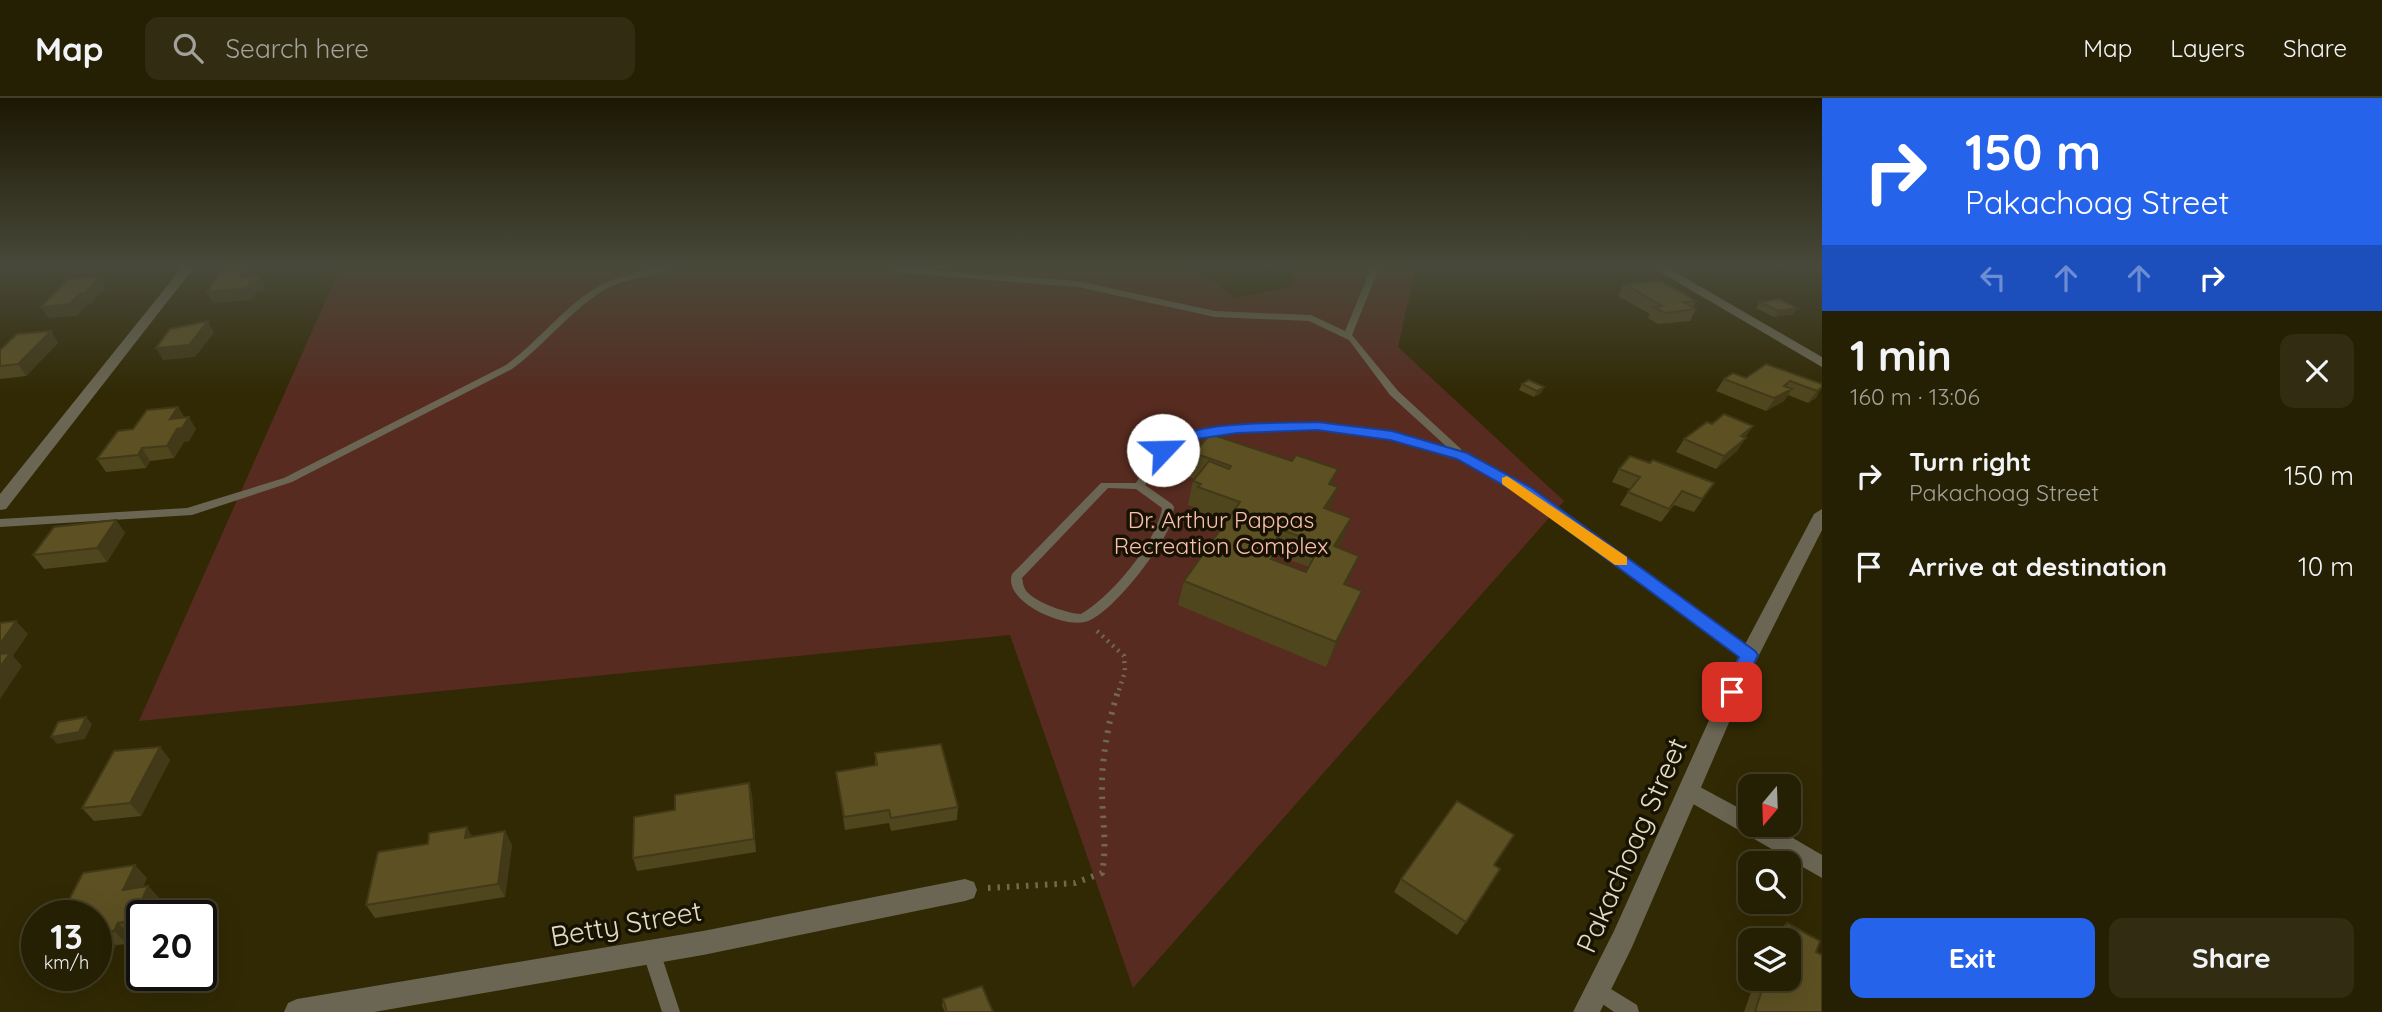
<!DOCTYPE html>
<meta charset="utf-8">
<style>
body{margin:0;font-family:Quicksand,sans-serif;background:#312c12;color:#f1f3f6;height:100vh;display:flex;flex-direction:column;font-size:26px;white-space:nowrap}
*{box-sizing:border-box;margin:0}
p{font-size:23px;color:#a3a29a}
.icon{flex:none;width:38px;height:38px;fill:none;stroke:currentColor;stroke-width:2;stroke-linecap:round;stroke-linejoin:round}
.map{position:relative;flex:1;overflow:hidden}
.drawer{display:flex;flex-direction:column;background:#251f03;width:560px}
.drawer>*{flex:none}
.top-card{background:#2563eb;color:#fff;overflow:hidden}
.needle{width:46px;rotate:199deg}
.controls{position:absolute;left:1738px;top:676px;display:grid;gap:14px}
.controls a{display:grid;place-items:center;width:63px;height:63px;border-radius:14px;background:#251f03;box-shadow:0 7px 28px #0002,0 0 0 2px #423d25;font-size:35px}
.speed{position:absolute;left:21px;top:802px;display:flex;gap:14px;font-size:35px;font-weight:700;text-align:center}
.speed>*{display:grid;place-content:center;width:91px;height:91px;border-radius:50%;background:#251f03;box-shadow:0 7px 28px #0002,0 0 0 2px #423d25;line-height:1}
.speed small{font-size:18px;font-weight:400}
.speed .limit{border:4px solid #111;border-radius:10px;background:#fff;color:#111}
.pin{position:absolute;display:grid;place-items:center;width:60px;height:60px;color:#fff;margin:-30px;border-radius:14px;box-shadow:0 4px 10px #0006}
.me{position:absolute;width:77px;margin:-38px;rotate:66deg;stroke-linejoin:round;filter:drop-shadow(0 0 5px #0008)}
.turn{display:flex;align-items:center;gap:24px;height:147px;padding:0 28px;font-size:32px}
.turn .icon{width:91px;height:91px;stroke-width:2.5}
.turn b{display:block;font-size:49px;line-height:60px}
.lanes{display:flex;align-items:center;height:66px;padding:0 28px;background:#0003;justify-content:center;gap:35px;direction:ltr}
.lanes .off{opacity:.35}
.round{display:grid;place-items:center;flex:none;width:74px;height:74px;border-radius:14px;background:#312c12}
.summary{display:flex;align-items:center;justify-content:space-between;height:119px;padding:0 28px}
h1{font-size:42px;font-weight:700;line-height:52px}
.action{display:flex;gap:14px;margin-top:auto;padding:14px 28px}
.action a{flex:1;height:80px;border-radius:14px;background:#2563eb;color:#fff;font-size:28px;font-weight:700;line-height:80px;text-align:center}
.action a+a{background:#312c12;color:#f1f3f6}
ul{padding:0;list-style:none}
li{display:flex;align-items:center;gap:21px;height:91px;padding:0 28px}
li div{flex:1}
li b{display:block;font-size:26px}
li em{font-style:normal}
header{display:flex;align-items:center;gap:42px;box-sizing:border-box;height:98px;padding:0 35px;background:#251f03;border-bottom:2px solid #423d25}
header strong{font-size:33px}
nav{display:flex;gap:38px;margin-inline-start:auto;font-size:24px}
.search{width:490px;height:63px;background:#312c12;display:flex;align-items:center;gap:18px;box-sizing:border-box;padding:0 24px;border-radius:14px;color:#a3a29a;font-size:26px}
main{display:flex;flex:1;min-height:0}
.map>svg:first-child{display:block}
.green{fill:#572b20}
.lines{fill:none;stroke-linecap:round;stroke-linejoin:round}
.path-far1{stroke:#716a4a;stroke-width:4.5;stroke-dasharray:2 5;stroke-linecap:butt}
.path{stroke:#716a4a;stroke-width:6;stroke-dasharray:2.5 7;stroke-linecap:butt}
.service{fill:#6b6653;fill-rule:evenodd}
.minor{fill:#6b6653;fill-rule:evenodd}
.tertiary{fill:#6b6653;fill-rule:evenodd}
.wall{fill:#50461e;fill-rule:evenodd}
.shaded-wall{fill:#413918}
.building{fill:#5d5123;stroke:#413918;stroke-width:2;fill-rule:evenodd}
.route{fill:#2563eb;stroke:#184099;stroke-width:2}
.slow{fill:#f59e0b}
.labels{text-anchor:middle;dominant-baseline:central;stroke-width:7;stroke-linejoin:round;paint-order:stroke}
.park-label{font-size:23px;fill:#fbbfaf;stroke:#171202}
.near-street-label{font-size:28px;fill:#e2dcc4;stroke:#171202}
</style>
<header>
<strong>Map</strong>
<div class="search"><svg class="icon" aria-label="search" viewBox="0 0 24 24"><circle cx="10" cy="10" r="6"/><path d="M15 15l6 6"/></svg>Search here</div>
<nav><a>Map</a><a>Layers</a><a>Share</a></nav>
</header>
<main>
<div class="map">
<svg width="1822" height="914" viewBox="0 0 1822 914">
<rect width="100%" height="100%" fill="#312904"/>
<path class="green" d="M 341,168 L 1196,168 L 1235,200 L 1290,189 L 1298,168 L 1416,168 L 1398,249 L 1564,403 L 1133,890 L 1010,537 L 139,623 Z"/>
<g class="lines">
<path class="path-far1" d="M 1097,533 L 1124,558 L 1125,574 L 1118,595"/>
<path class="path" d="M 988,790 L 1075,785 L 1102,775 C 1108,745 1101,714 1102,683 C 1103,653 1109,622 1118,593"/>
<path class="service" d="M 664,168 L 680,168 C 661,178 631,178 608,190 C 574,208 544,248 512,271 L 292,384 L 192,417 L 0,429 L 0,421 L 187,410 L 284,380 L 506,267 C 538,244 567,205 601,187 C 621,177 643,173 664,168 Z
M 881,168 L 1078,183 L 1215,213 L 1311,217 L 1345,233 L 1372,168 L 1380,168 L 1352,237 L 1398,293 L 1461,351 L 1462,354 L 1529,390 L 1754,553 L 1756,557 L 1754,561 L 1744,561 L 1521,394 L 1458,360 L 1414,346 L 1366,335 L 1317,331 L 1237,334 L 1190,342 L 1167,354 L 1145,387 L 1172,406 L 1174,409 C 1173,414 1173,420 1171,425 C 1162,450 1113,514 1088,523 C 1067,532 1002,504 1012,476 L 1101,385 L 1136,385 C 1143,374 1150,358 1160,349 C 1194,321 1320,323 1364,329 C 1392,332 1420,341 1447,349 L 1390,297 L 1349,242 L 1309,223 L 1215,219 L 1078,189 L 905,175 ZM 1108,390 L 1136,391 L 1162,410 C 1157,444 1111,499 1081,516 C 1068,516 1031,503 1025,491 C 1023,488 1023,484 1022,480 Z
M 651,844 L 657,847 L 660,853 L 680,914 L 662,914 L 642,853 L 645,847 Z
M 1598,883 L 1637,907 L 1639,914 L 1614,914 L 1591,898 L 1589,892 L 1591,886 Z"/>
<path class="minor" d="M 183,168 L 195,168 L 6,411 L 0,412 L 0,396 Z
M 1650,168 L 1665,168 L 1822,259 L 1822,269 Z
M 1689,683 L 1750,716 L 1750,726 L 1769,726 L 1822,757 L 1822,780 L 1681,699 L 1678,692 L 1681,685 Z
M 965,781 L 974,784 L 977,792 L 974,800 L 965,803 L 703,857 L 374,914 L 284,914 L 288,905 L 297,901 L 703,833 Z"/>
<path class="tertiary" d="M 1822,411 L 1822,432 L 1753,569 L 1632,849 L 1600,914 L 1573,914 L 1614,833 L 1733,569 L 1814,416 Z"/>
</g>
<path class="wall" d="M 1593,168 L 1617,168 L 1596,170 Z
M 1624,186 L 1696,203 L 1693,209 L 1696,211 L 1690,223 L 1658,226 L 1648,220 L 1650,216 L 1618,198 Z
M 1760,204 L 1793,216 L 1774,219 L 1756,210 Z
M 51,233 L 58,245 L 26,278 L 0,281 L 0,252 Z
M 1766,266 L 1822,286 L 1816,300 L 1808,305 L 1788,297 L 1784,303 L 1766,313 L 1716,293 L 1724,281 L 1746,280 Z
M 1522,286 L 1544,289 L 1541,295 L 1534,299 L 1519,292 Z
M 178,309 L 184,319 L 196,331 L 189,343 L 184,344 L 174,360 L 150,363 L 146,370 L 106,374 L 97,361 L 133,331 Z
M 1745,340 L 1737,353 L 1716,371 L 1676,354 L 1684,341 Z
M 1194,355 L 1333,387 L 1329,412 L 1342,444 L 1338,450 L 1349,482 L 1347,487 L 1352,518 L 1326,569 L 1178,507 L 1184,483 L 1225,425 L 1193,413 L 1194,409 L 1188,407 L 1193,383 L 1195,381 L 1189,379 ZM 1275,457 L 1309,469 L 1306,474 L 1274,462 Z
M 1619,371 L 1714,385 L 1694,414 L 1674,407 L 1661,424 L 1620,407 L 1630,391 L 1612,384 Z
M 116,422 L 125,435 L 107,464 L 44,471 L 33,457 Z
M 160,649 L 170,662 L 141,718 L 94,723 L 82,710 Z
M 875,655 L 958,709 L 957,722 L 891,733 L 889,725 L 845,732 L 836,674 L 875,668 Z
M 749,685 L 752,698 L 756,754 L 637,773 L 633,760 L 675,712 Z
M 472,738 L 512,747 L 505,799 L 375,820 L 366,807 Z
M 1494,767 L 1466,824 L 1457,837 L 1394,794 L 1401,781 Z
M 147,780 L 143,789 L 148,788 L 160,801 L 142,817 L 142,836 L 131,838 L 127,846 L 116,847 L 109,863 L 96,865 L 96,817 Z
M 1787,825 L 1816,854 L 1822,914 L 1744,914 L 1756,880 L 1788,880 L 1788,842 L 1771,842 L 1772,838 Z
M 1750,862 L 1750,874 L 1745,871 Z
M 943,901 L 993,914 L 945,914 L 942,908 Z"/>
<path class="shaded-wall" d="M 93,168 L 119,168 L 115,172 L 96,174 Z
M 248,168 L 253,168 L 256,175 L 252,183 L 260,177 L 265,189 L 263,193 L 256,194 L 252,202 L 213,205 L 207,194 L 242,179 Z
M 100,178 L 106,189 L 91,206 L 87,207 L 77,218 L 48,220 L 41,209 L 80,195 Z
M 1797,210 L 1793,216 L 1774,219 L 1778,213 Z
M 208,223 L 214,235 L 195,259 L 163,262 L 156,250 Z
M 51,233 L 58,245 L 26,278 L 18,266 Z
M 1790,283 L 1782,295 L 1792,291 L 1784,303 L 1766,313 L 1784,288 Z
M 1544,289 L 1541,295 L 1534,299 L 1537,293 Z
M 1822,289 L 1816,300 L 1808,305 L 1817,293 Z
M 178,309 L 185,321 L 189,319 L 196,331 L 189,343 L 184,344 L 174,360 L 167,348 L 170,321 Z
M 1753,328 L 1745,340 L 1741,338 Z
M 1746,340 L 1737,353 L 1716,371 L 1724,358 Z
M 142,350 L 150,363 L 146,370 L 138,357 Z
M 1338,371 L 1330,395 L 1329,386 Z
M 1338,389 L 1329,413 L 1324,410 Z
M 1351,420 L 1342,444 L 1325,473 L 1334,448 Z
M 116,422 L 125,435 L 107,464 L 97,450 Z
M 1282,432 L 1274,457 L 1267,468 L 1275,443 Z
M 1359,458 L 1349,482 L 1334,511 L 1344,486 Z
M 1362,493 L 1352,518 L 1326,569 L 1336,544 Z
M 16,523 L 28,536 L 13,558 L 22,568 L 0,601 L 0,546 Z
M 86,619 L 92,626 L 85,641 L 57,646 L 51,639 Z
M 160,649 L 170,662 L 141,718 L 130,705 Z
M 749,685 L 752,698 L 756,754 L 754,741 Z
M 467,729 L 474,742 L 465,740 Z
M 505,733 L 512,747 L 505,799 L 498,786 Z
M 135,767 L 147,780 L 136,805 L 123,792 Z
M 148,788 L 160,801 L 154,817 L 142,817 L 142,832 L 133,823 Z
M 118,825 L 131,838 L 127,846 L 114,833 Z
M 102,835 L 116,847 L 109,863 L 96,850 Z"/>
<path class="building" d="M 224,168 L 248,168 L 242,179 L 260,177 L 257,182 L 251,183 L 247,190 L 207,194 Z
M 100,178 L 85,195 L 80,195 L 70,206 L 41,209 L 68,181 Z
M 1661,183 L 1696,203 L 1684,204 L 1696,211 L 1665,215 L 1654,209 L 1662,208 L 1624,186 Z
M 1779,201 L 1797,210 L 1778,213 L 1760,204 Z
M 208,223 L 189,247 L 156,250 L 170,231 Z
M 51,233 L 18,266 L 0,268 L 0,252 L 17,236 Z
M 1766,266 L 1822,286 L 1822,289 L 1817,293 L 1790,283 L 1784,288 L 1792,291 L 1774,300 L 1724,281 L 1733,275 L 1746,280 Z
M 1529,282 L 1544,289 L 1537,293 L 1522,286 Z
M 178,309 L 170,321 L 189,319 L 182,330 L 177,331 L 167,348 L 142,350 L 138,357 L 97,361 L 118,333 L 133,331 L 147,312 Z
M 1724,316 L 1753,328 L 1741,338 L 1746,340 L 1724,358 L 1684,341 L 1707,324 L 1712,326 Z
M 1210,336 L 1292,363 L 1296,357 L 1338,371 L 1329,386 L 1338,389 L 1324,410 L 1351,420 L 1334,448 L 1359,458 L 1344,486 L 1362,493 L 1336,544 L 1184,483 L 1240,404 L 1198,389 L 1201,386 L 1193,383 L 1209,363 L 1229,371 L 1231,368 L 1194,355 ZM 1282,432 L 1321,446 L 1306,474 L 1271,461 L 1277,452 L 1266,448 L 1270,441 L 1275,443 Z
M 1630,358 L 1650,365 L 1653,362 L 1714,385 L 1702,401 L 1682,393 L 1669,411 L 1628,394 L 1640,379 L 1619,371 Z
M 116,422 L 97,450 L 33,457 L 54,429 Z
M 16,523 L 0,546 L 0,525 Z
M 10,555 L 0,569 L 0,556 Z
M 86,619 L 79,634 L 51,639 L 58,624 Z
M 941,646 L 958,709 L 891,720 L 889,712 L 844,719 L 836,674 L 877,667 L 875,655 Z
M 160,649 L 130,705 L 82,710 L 114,653 Z
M 749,685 L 754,741 L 633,760 L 634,719 L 675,712 L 675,697 Z
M 1457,703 L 1514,737 L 1494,767 L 1500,771 L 1466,824 L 1401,781 Z
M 467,729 L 465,740 L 505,733 L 498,786 L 366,807 L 378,754 L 428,746 L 429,735 Z
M 135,767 L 123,792 L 148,788 L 133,823 L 118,825 L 114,833 L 102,835 L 96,849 L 96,817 L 61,817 L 83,775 Z
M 1787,825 L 1820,843 L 1816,854 L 1822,857 L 1822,914 L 1758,914 L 1755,913 L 1766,880 L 1788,880 L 1788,842 L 1781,842 Z
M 982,888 L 993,914 L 947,914 L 943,901 Z"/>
<linearGradient id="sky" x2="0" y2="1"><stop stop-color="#1b1702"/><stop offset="0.57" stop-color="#48493a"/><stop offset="1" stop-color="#48493a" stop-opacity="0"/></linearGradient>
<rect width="1822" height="296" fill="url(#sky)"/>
<path class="route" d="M 1317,324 L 1392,333 L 1467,355 L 1530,389 L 1755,553 L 1758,557 L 1738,599 L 1725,599 L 1723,594 L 1739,559 L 1519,396 L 1457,361 L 1390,342 L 1317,332 L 1237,335 L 1190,342 L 1163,356 L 1156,352 C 1186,320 1275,326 1317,324 Z"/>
<path class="slow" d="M 1507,378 L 1627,459 L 1627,467 L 1615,467 L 1502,386 L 1502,380 Z"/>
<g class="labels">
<g class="park-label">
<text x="1221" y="421">Dr. Arthur Pappas<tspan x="1221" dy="26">Recreation Complex</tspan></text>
</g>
<g class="near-street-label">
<text transform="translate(1631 747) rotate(-66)">Pakachoag Street</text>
<text transform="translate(626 825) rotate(-10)">Betty Street</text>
</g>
</g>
</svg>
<div class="controls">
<a><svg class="needle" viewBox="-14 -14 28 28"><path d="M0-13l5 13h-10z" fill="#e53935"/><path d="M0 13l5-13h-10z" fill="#a3a29a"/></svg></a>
<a><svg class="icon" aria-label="search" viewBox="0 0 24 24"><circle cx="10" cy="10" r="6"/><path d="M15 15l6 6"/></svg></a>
<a><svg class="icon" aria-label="layers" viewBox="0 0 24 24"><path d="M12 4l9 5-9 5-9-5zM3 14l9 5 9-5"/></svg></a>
</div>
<div class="speed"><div>13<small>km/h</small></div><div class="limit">20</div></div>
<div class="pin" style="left:1732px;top:594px;background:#d93025"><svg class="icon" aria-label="arrive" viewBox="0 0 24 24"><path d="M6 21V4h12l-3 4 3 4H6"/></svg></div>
<svg class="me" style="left:1163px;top:352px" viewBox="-20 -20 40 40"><circle r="19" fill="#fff"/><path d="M0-13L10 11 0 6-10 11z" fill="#2563eb"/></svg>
</div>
<section class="drawer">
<div class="top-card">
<div class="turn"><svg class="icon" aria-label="right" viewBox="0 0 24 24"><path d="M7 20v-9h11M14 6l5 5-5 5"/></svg><div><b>150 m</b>Pakachoag Street</div></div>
<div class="lanes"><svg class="icon off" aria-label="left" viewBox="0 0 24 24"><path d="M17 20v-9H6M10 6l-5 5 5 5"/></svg><svg class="icon off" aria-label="ahead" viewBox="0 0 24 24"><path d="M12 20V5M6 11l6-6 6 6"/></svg><svg class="icon off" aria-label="ahead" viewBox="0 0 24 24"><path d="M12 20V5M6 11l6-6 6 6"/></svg><svg class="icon" aria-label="right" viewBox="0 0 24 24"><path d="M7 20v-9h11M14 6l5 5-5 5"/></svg></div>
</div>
<div class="summary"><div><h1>1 min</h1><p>160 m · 13:06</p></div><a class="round"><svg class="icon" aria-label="close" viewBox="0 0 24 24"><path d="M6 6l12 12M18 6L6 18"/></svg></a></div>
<ul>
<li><svg class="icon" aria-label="right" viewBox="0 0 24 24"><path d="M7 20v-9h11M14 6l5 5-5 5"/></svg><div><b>Turn right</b><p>Pakachoag Street</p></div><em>150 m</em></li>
<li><svg class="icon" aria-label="arrive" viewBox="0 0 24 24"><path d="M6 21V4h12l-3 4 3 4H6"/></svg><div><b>Arrive at destination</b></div><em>10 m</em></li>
</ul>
<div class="action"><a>Exit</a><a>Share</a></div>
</section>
</main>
